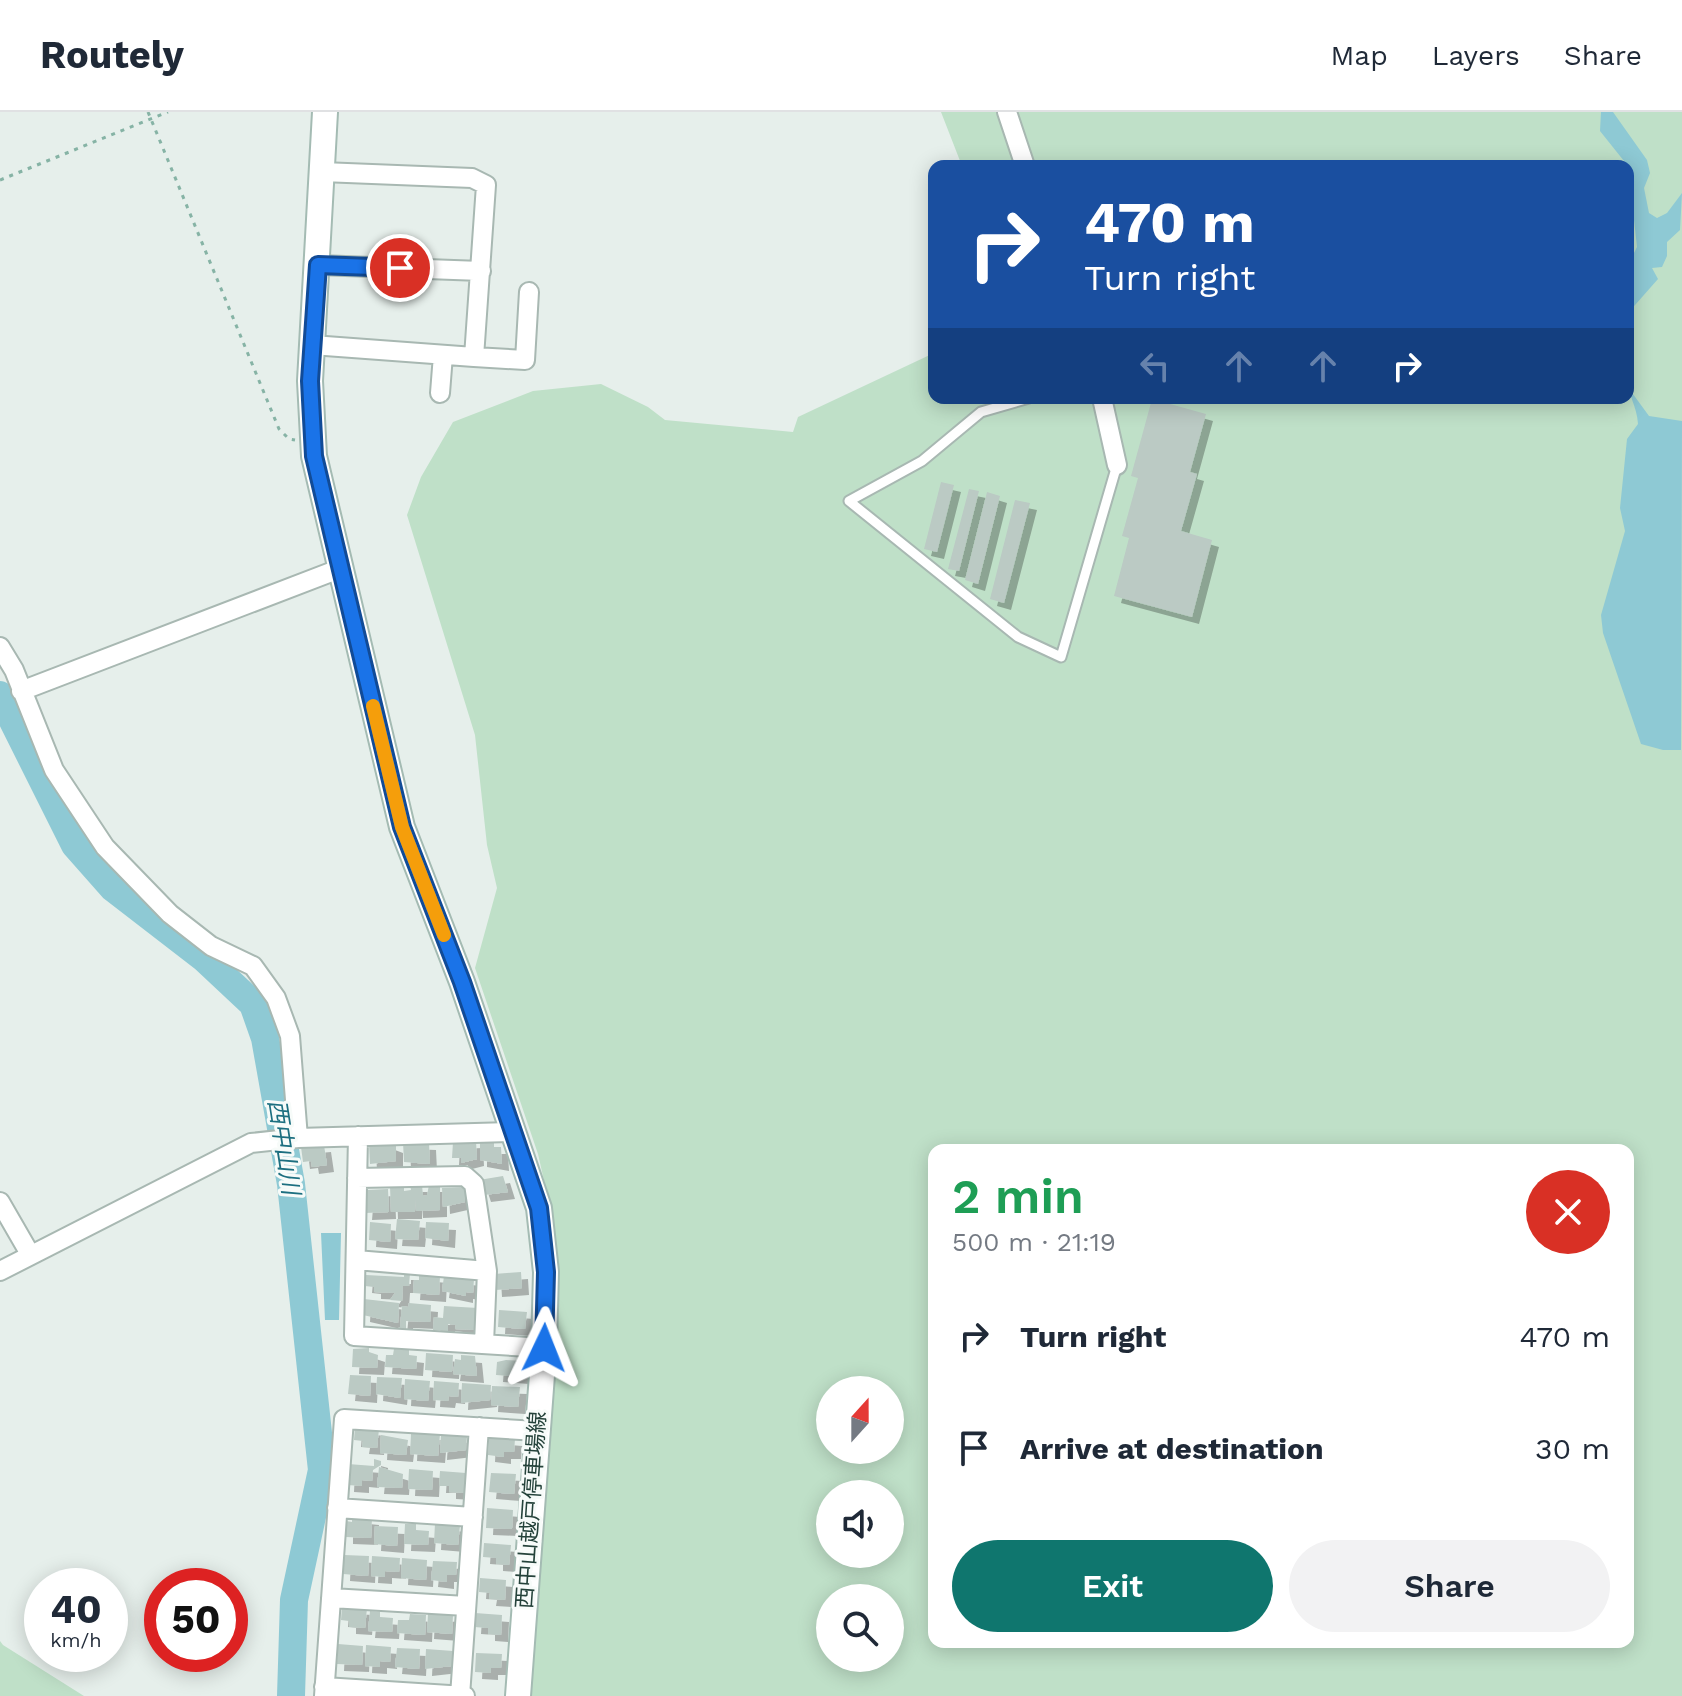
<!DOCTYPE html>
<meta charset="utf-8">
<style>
body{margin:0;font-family:"Work Sans","Noto Sans JP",sans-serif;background:#f2f2f3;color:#1f2937;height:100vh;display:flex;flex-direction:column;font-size:30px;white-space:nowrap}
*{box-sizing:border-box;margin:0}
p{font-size:26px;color:#747a83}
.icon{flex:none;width:44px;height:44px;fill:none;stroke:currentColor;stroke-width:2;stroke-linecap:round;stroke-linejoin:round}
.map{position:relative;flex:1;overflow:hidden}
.drawer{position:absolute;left:928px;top:1032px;width:706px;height:504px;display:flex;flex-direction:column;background:#fff;border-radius:16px;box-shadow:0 4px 20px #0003}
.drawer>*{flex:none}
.top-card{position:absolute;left:928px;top:48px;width:706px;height:244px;border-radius:16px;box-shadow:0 4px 20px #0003;background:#1a4fa0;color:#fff;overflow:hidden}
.needle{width:52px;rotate:21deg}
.tools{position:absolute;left:816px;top:1264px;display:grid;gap:16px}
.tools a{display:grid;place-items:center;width:88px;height:88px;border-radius:50%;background:#fff;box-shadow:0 4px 20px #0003;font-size:40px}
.speed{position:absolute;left:24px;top:1456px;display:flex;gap:16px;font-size:40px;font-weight:700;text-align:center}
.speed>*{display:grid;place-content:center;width:104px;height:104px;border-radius:50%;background:#fff;box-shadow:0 4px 20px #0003;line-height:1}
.speed small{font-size:20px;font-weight:400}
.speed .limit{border:12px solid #d22;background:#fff;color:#111}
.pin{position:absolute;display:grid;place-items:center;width:68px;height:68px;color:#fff;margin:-34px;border:4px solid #fff;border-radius:50%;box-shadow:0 2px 8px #0007}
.me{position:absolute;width:88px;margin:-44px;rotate:2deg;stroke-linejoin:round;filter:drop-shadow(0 0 6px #0008)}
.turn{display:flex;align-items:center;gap:28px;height:168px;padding:0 24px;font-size:36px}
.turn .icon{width:104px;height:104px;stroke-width:2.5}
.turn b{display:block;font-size:56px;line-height:68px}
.lanes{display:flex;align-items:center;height:76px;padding:0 24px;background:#0003;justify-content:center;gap:40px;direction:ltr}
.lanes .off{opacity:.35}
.round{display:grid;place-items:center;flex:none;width:84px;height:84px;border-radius:42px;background:#f2f2f3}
.overview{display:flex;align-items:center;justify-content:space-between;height:136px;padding:0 24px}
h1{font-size:48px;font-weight:600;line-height:60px;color:#1e9e55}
.action{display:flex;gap:16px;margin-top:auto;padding:16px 24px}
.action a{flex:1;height:92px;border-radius:48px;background:#0f766e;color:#fff;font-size:32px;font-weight:600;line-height:92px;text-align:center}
.action a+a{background:#f2f2f3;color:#1f2937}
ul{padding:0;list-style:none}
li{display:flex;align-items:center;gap:24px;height:112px;padding:0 24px}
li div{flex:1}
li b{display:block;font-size:30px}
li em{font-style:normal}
header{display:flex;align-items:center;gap:48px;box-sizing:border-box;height:112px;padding:0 40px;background:#fff;border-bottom:2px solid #e0e1e3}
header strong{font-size:38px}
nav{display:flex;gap:44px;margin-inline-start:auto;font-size:28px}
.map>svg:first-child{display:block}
.green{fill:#bfe0c8;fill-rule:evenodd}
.water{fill:#8ec9d4}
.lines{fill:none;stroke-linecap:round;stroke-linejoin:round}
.river{stroke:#8ec9d4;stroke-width:28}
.building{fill:#bbcac4;filter:url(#shadow)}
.lane-casing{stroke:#a8b8b2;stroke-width:13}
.street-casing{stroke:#a8b8b2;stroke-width:22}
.secondary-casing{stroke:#a4bbb3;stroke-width:28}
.path{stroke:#86b3a5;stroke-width:3;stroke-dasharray:4 6;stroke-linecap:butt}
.lane{stroke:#fff;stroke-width:9}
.street{stroke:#fff;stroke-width:18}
.secondary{stroke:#fff;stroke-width:24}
.route-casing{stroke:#114b97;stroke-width:20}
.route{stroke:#1a73e8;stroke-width:14}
.slow{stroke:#f59e0b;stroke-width:14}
.labels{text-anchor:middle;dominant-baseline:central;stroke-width:6;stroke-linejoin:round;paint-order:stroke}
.street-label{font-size:22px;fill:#24423a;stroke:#f7fbf9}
.water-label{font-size:24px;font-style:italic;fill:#1c6f80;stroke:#f7fbf9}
</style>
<header>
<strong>Routely</strong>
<nav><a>Map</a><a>Layers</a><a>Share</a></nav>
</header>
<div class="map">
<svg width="1682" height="1584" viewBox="0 0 1682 1584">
<defs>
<filter id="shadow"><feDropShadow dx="7" dy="7" stdDeviation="0" flood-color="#0004"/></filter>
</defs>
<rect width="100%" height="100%" fill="#e6efeb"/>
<path class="green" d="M 941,0 L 1682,0 L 1682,1584 L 528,1584 L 558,1154 L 550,1095 L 538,1042 L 475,856 L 497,776 L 487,733 L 475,623 L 407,403 L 421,365 L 453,310 L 533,279 L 601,272 L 648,295 L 665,308 L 793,320 L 798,305 L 934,241 L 934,286 L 1628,286 L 1628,54 L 962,54 ZM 934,1038 L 1628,1038 L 1628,1530 L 934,1530 ZM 830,1278 L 890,1278 L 890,1338 L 830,1338 ZM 830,1382 L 890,1382 L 890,1442 L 830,1442 ZM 830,1486 L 890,1486 L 890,1546 L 830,1546 Z
M 0,1529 L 3,1533 L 84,1584 L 0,1584 Z"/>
<path class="water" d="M 1601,0 L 1613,0 L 1647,48 L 1650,61 L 1644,76 L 1649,101 L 1657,106 L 1667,101 L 1682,81 L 1680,118 L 1667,130 L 1667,144 L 1662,155 L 1652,156 L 1658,167 L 1628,201 L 1628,153 L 1637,135 L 1628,54 L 1600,19 Z
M 1628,267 L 1630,278 L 1649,304 L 1682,309 L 1681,638 L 1663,638 L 1641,632 L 1603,521 L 1601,503 L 1625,419 L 1620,396 L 1627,327 L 1638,312 C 1637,294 1628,284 1628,267 Z
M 321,1121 L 341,1121 L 339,1208 L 325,1208 Z"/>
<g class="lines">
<path class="river" d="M 0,583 L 75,733 L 113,776 L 205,847 L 253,892 L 265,926 L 291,1072 L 322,1358 L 294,1488 L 291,1584"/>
</g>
<path class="building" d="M 1152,287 L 1206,302 L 1190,360 L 1197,362 L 1181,419 L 1212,428 L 1192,505 L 1114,484 L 1129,426 L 1122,424 L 1138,366 L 1131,364 Z
M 941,370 L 954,373 L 937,440 L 924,437 Z
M 969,377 L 979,379 L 959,459 L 948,457 Z
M 987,380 L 1000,384 L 978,472 L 965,468 Z
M 1015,388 L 1030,391 L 1004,491 L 990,487 Z
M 476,1029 L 477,1047 L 461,1051 L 461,1046 L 452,1046 L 453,1030 Z
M 494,1029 L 494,1035 L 501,1035 L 502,1052 L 480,1048 L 480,1030 Z
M 403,1030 L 429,1031 L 430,1052 L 404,1050 Z
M 388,1031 L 396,1034 L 396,1049 L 370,1052 L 369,1032 Z
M 324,1033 L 327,1053 L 312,1055 L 311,1049 L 303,1050 L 301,1035 Z
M 503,1064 L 508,1080 L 484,1083 L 479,1068 Z
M 410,1073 L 422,1073 L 423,1084 L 427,1083 L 429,1073 L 440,1073 L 440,1098 L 416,1099 L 415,1086 L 415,1100 L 391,1100 L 390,1074 L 404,1074 L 404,1079 L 411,1078 Z
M 465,1075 L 465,1090 L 443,1095 L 442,1076 Z
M 388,1077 L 389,1100 L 365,1101 L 367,1078 Z
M 397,1107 L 420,1109 L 418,1128 L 395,1127 Z
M 370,1110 L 391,1112 L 390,1130 L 369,1128 Z
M 426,1110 L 449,1111 L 448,1129 L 425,1126 Z
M 521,1160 L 522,1176 L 495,1178 L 494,1162 Z
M 404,1161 L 410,1161 L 409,1174 L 403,1174 L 402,1189 L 390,1188 L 395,1181 L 374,1180 L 374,1175 L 365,1174 L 366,1163 L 404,1165 Z
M 419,1162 L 440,1164 L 439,1183 L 413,1181 L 414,1168 L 419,1168 Z
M 444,1164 L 474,1167 L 473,1181 L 466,1180 L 466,1184 L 442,1179 Z
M 364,1187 L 399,1191 L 398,1211 L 363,1203 Z
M 409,1191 L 431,1193 L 430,1210 L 406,1209 L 406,1218 L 396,1218 L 400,1215 L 402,1194 L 408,1195 Z
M 444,1194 L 478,1196 L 477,1218 L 455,1217 L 456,1213 L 448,1212 L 448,1219 L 433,1218 L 434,1205 L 443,1206 Z
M 499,1198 L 527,1200 L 525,1217 L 498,1215 Z
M 369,1236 L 369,1240 L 378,1243 L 377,1256 L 352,1255 L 353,1237 Z
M 394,1237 L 409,1238 L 409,1243 L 417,1244 L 416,1257 L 385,1255 L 386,1243 L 393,1243 Z
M 426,1241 L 453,1243 L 452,1260 L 425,1258 Z
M 461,1243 L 475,1244 L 477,1264 L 453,1262 L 455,1247 L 461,1248 Z
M 506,1248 L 523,1249 L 522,1265 L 496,1263 L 497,1250 Z
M 350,1263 L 371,1264 L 370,1284 L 348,1282 Z
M 377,1265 L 402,1266 L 400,1286 L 376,1282 Z
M 405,1267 L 430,1269 L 428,1289 L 404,1287 Z
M 434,1269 L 459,1271 L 458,1285 L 449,1284 L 448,1289 L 433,1288 Z
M 462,1271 L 491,1273 L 490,1288 L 461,1291 Z
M 492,1274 L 520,1275 L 518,1295 L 491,1293 Z
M 355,1315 L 379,1317 L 377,1336 L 362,1335 L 363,1329 L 354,1328 Z
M 434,1321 L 440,1322 L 438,1344 L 410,1342 L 411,1322 Z
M 381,1323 L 408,1328 L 406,1343 L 380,1341 Z
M 441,1323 L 467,1324 L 466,1338 L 440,1341 Z
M 489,1325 L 515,1327 L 514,1340 L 504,1340 L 504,1345 L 488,1343 Z
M 374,1347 L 381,1349 L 381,1353 L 373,1358 L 372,1369 L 362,1368 L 362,1374 L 347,1373 L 348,1352 L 374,1354 Z
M 379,1355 L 403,1362 L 402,1376 L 377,1375 Z
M 409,1357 L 433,1359 L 432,1378 L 408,1377 Z
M 440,1359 L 466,1361 L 465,1381 L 449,1380 L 449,1374 L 439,1374 Z
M 491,1361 L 516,1362 L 514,1382 L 489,1380 Z
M 487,1396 L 513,1398 L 512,1417 L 486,1416 Z
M 352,1404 L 372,1406 L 371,1426 L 346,1425 L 346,1409 L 352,1410 Z
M 435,1411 L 460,1413 L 458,1433 L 434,1431 Z
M 405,1412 L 416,1412 L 416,1418 L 429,1419 L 428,1433 L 404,1432 Z
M 375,1414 L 398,1415 L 397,1434 L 374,1432 Z
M 484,1431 L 511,1433 L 509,1453 L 496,1452 L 496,1446 L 483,1445 Z
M 344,1443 L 369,1444 L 368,1464 L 343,1462 Z
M 372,1444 L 400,1446 L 399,1460 L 385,1459 L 385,1465 L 371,1464 Z
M 402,1446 L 427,1448 L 426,1468 L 401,1466 Z
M 433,1449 L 457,1450 L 456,1463 L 447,1463 L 447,1470 L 431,1468 Z
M 480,1466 L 506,1468 L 505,1488 L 489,1487 L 490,1481 L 479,1480 Z
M 342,1495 L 367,1496 L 365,1516 L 349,1515 L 349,1509 L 341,1508 Z
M 370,1499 L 380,1500 L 380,1505 L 393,1506 L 392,1520 L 368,1519 Z
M 475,1501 L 502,1503 L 501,1523 L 488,1522 L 488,1516 L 474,1515 Z
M 410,1502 L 426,1503 L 425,1523 L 397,1521 L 398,1508 L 409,1508 Z
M 428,1502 L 453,1503 L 452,1522 L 427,1520 Z
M 338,1532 L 363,1534 L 362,1553 L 337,1552 Z
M 366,1533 L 391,1535 L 390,1550 L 380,1549 L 380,1555 L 365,1554 Z
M 397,1536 L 420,1537 L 419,1557 L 395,1555 Z
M 426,1537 L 453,1539 L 452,1554 L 425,1557 Z
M 476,1541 L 502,1542 L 501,1556 L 491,1556 L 491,1561 L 475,1560 Z"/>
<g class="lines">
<g class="lane-casing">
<path id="lane" d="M 1029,286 L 981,300 L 922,349 L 849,389 L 1018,525 L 1061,545 L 1117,353"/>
</g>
<g class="street-casing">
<path id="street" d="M 1007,0 L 1025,54
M 318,153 L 481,159
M 312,233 L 474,245 L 486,73 L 472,66 L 322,60
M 474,245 L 525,248 L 529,180
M 440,281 L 443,243
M 1102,286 L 1117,353
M 0,535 L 14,558 L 54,658 L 105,735 L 170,802 L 211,834 L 253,854 L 276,886 L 290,924 L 298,1026
M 21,579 L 339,457
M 358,1024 L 354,1224 L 544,1236
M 357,1066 L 465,1064 L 474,1072 L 487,1159 L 484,1232
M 0,1090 L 30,1142
M 356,1148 L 487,1159
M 0,1159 L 251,1031 L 298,1026 L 512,1020
M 337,1396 L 473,1405
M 331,1486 L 466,1494
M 324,1575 L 465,1584
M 324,1584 L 344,1307 L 537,1319
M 460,1584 L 479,1315"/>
</g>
<g class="secondary-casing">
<path id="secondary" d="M 325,0 L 310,269 L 314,344 L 402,715 L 462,870 L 539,1096 L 546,1160 L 544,1236 L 518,1584"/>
</g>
<path class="path" d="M 148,0 L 279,317 L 289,327 L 295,328
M 0,68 L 168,0"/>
<use href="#lane" class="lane"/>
<use href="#street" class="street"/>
<use href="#secondary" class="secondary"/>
</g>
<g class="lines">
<g class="route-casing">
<path id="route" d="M 400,156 L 318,153 L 310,269 L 314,344 L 402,715 L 462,870 L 539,1096 L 546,1160 L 544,1236"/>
</g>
<use href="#route" class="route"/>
<path class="slow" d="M 373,594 L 402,715 L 444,823"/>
</g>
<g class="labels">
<g class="street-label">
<text transform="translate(531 1398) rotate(-86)">西中山越戸停車場線</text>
</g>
<g class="water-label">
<text transform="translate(284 1035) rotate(81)">西中山川</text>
</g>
</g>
</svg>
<div class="tools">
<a><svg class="needle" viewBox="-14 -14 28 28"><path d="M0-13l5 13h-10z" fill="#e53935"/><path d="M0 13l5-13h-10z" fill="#747a83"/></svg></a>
<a><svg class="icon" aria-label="sound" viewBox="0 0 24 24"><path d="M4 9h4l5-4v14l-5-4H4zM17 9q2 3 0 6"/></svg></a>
<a><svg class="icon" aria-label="search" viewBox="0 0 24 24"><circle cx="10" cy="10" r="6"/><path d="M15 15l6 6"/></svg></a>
</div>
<div class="speed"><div>40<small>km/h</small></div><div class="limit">50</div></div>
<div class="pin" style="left:400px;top:156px;background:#d93025"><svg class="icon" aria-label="arrive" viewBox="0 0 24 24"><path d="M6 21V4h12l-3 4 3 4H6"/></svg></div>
<svg class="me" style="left:544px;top:1236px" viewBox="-20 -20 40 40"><path d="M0-17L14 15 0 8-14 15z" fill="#1a73e8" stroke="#fff" stroke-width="4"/></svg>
<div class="top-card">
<div class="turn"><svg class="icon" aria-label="right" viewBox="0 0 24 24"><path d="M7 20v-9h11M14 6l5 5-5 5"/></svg><div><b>470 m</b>Turn right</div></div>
<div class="lanes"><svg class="icon off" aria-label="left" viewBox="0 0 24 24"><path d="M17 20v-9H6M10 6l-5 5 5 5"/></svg><svg class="icon off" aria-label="ahead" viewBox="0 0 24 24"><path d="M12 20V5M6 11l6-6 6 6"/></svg><svg class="icon off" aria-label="ahead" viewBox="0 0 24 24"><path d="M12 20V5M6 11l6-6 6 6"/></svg><svg class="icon" aria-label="right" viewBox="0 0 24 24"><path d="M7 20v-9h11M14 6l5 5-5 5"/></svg></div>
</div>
<section class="drawer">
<div class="overview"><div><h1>2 min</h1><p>500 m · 21:19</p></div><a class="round" style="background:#d93025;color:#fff"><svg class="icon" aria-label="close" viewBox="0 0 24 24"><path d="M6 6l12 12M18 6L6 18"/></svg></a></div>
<ul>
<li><svg class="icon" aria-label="right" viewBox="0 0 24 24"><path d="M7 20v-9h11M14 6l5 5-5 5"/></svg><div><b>Turn right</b></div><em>470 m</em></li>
<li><svg class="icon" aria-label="arrive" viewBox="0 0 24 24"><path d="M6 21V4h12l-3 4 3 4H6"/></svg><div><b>Arrive at destination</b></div><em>30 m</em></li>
</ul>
<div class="action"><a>Exit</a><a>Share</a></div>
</section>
</div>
